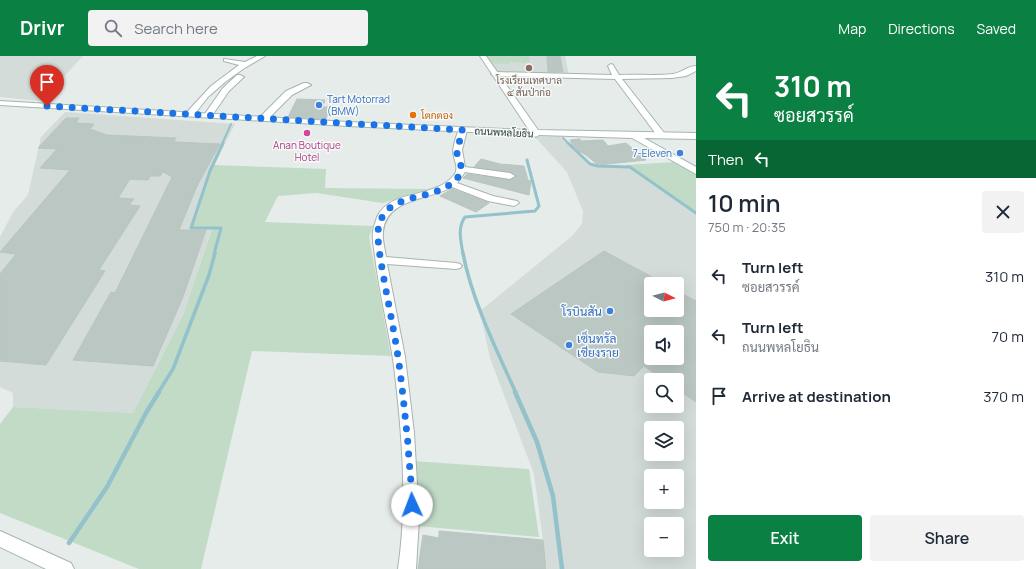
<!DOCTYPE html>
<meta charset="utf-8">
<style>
body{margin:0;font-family:Manrope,Sarabun,sans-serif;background:#f2f2f3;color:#1f2937;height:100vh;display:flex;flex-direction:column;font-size:15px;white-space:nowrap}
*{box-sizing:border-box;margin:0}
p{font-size:13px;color:#747a83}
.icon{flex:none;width:22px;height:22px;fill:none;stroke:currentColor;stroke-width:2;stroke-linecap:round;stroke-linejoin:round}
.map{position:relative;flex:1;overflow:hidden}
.side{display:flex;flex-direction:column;background:#fff;width:340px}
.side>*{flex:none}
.banner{background:#0b8043;color:#fff;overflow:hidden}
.needle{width:26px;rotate:96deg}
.buttons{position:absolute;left:644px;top:221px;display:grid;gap:8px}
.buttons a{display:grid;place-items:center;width:40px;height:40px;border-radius:4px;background:#fff;box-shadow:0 4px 16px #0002;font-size:20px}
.pin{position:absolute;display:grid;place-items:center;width:34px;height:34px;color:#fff;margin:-41px -17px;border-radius:50% 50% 50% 0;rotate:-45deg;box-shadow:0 0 4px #0007}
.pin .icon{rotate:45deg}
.me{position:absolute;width:44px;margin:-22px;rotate:358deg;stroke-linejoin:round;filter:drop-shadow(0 0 3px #0008)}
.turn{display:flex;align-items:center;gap:14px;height:84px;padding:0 12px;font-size:18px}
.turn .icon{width:52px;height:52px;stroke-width:2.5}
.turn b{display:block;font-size:28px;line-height:34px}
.then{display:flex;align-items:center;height:38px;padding:0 12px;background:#0003;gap:8px;font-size:15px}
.round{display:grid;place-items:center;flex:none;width:42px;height:42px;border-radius:4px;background:#f2f2f3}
.headline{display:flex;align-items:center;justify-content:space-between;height:68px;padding:0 12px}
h1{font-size:24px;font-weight:600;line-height:30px}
.button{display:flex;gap:8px;margin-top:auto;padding:8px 12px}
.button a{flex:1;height:46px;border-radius:4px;background:#0b8043;color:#fff;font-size:16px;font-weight:600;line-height:46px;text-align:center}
.button a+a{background:#f2f2f3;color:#1f2937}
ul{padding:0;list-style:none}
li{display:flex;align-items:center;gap:12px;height:60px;padding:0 12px}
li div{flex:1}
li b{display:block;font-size:15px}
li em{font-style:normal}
header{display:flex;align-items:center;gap:24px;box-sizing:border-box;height:56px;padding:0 20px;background:#0b8043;color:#fff}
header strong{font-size:19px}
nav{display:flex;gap:22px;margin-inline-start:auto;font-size:14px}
.search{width:280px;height:36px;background:#f2f2f3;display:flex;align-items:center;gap:10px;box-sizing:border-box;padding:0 14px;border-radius:4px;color:#747a83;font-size:15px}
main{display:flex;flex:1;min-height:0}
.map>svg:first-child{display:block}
.built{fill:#d3dcd8;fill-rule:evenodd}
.green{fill:#c1dbc7}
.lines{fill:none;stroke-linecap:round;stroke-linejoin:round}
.stream-far3{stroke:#94c2ca;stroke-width:2}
.stream-far2{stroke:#94c2ca;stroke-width:3}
.stream-far1{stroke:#94c2ca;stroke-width:3.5}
.stream{stroke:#94c2ca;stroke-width:4.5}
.building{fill:#bac7c2;stroke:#b8c5c0;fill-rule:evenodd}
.street-casing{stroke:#a8b4b0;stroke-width:2}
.secondary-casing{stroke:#a4b7b0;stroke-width:2}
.street{fill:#fff;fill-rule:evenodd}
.secondary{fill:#fff;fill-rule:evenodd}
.route{stroke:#1a73e8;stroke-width:7;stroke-dasharray:0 12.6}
.education-dot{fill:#8d6e63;stroke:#f5f9f7;stroke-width:1.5}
.shop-dot{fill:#3f7fe0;stroke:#f5f9f7;stroke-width:1.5}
.food-dot{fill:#e8710a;stroke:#f5f9f7;stroke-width:1.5}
.hotel-dot{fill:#d1479c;stroke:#f5f9f7;stroke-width:1.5}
.labels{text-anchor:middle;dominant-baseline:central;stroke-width:3;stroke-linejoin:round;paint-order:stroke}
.far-education-label{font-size:10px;fill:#785e54;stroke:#f5f9f7}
.far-shop-label{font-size:10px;fill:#366cbe;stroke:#f5f9f7;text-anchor:start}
.far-food-label{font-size:10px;fill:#c56008;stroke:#f5f9f7;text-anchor:start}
.far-street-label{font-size:10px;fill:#263c36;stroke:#f5f9f7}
.far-hotel-label{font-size:10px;fill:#b23c85;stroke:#f5f9f7}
.shop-label{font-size:12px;fill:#366cbe;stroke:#f5f9f7;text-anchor:end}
</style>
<header>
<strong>Drivr</strong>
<div class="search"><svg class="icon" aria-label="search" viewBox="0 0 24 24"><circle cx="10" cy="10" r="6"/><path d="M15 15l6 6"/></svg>Search here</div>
<nav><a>Map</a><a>Directions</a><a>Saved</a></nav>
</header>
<main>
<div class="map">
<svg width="696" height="513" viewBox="0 0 696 513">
<rect width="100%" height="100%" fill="#e5ece9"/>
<path class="built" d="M 0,0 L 83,0 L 41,45 L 0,41 Z
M 483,0 L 565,0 L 569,19 L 500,17 L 494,16 Z
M 65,56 L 235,68 L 214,109 L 191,172 L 212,172 L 183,259 L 133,357 L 13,351 L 13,337 L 0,331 L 0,181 L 13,156 L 28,139 L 41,81 Z
M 559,80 L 589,109 L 628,110 L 696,159 L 696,513 L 547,513 L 534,418 L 490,302 L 480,255 L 572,180 L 582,168 L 583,155 L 567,116 L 535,81 ZM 651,228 L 677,228 L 677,254 L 651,254 ZM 651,276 L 677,276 L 677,302 L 651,302 ZM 651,324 L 677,324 L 677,350 L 651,350 ZM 651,372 L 677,372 L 677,398 L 651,398 ZM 651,420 L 677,420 L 677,446 L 651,446 ZM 651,468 L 677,468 L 677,494 L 651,494 Z"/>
<path class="green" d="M 483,0 L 529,0 L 530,7 L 510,6 L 509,8 L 488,7 Z
M 675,106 L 696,118 L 696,159 L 626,109 Z
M 214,109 L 326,113 L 325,132 L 427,133 L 383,147 L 316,137 L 278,140 L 265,166 L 373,170 L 369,181 L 391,300 L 252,295 L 201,513 L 139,513 L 0,457 L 0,368 L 13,351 L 133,357 L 183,259 L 212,173 L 191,172 Z
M 413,405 L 529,413 L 539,481 L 418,470 Z"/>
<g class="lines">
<path class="stream-far3" d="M 563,82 L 569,88
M 222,88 L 231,68"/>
<path class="stream-far2" d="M 568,87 L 590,108 L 598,110 L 630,111 L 696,157
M 214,198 L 221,172 L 191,172 L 210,115 L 223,87
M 463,198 C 461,185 457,172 465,161 L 535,155 L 539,150 L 527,104"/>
<path class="stream-far1" d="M 463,197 C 471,242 497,295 516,337
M 158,337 L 173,313 L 209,219 L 215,197"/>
<path class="stream" d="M 515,336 L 537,386 L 553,440 L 562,513
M 69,487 L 107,431 L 146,357 L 159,336"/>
</g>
<path class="building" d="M 547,0 L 560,0 L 563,16 L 548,16 Z
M 297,43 L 325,44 L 323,51 L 330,51 L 326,63 L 288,61 Z
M 66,62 L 79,62 L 76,67 L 94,68 L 90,73 L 107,79 L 176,82 L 174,86 L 220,88 L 197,130 L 179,174 L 206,174 L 183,241 L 153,310 L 73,304 L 111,236 L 115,237 L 172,121 L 163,116 L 160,120 L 150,120 L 148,124 L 130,123 L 118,142 L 134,143 L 129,149 L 140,150 L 99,214 L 105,215 L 46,309 L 0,305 L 0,218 L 16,198 L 0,196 L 70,114 L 40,112 L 57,93 L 38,92 Z
M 580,83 L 581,85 L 603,84 L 608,90 L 626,87 L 646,104 L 598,109 L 586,99 L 575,93 L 570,84 Z
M 481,103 L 500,108 L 524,110 L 528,124 L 531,125 L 529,139 L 463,122 L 467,118 L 510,124 L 516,121 L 510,116 L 474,111 Z
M 452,133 L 484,145 L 489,147 L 476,156 L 440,140 Z
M 604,195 L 665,228 L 651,228 L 651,254 L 677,254 L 677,235 L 696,245 L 696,346 L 677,333 L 677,324 L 664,324 L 644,310 L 634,320 L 598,316 L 511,258 ZM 651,276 L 677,276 L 677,302 L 651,302 Z
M 439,475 L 543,484 L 546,513 L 418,513 L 423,479 L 439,482 Z"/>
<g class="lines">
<g class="street-casing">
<path id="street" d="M 257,0 L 265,0 L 243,13 L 225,26 L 208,41 L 193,60 L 187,60 L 187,56 L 211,30 L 239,9 L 224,5 L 224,3 L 245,6 Z
M 611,8 L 613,9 L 619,19 C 637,18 655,20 673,18 C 681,17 688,10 696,10 L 696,15 L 686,20 L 672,22 L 622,23 L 665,78 L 666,80 L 665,82 L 659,82 L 615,23 L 495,20 L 491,18 L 495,16 L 612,19 L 608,10 Z
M 237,19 L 240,19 L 244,21 L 229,35 L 211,61 L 205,61 L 204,59 L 223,32 Z
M 304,27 L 307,27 L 311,29 L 292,39 L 266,65 L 260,65 L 260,61 L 286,35 Z
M 460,72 L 466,72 L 467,74 L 462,94 L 465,111 L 510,117 L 515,120 L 510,123 L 465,116 L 457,127 L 493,140 L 517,145 L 519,147 L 514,150 L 488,145 L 452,131 C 429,144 386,142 383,176 C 382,184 385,193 386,201 L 456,207 L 460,208 L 462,210 L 460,212 L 456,213 L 387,208 L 405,301 L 414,377 L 419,462 L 416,513 L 398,513 C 408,446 402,377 394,310 C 389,273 379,237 375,200 C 374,192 372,184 373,176 C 373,171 376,166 377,161 C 391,132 436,143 454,119 C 460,112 453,103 453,95 C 454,88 456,79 460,72 Z"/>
</g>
<g class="secondary-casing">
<path id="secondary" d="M 480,0 L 486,0 L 538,74 L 696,77 L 696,83 L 644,82 L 696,111 L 696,118 L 632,82 L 539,79 L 536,81 L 533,79 L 348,70 L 0,49 L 0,45 L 348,66 L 529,74 Z
M 0,475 L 71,507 L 74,513 L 46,513 L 0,491 Z"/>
</g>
<use href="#street" class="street"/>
<use href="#secondary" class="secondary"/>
</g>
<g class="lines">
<path class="route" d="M 47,50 L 463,74 C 461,82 457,90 457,98 C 458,105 464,111 460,118 C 441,150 383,130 378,175 C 377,181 379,188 379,193 C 383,221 389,249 394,277 C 401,314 404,351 408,388 C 409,409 412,429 412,449"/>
</g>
<circle class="education-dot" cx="529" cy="12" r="4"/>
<g class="shop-dot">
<circle cx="319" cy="49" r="4"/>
<circle cx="680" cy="97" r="4"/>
<circle cx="610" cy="255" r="4"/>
<circle cx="569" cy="289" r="4"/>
</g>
<circle class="food-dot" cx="413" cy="59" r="4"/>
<circle class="hotel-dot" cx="307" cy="77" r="4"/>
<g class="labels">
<g class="far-education-label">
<text x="529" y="24">โรงเรียนเทศบาล<tspan x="529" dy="12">๔ สันป่าก่อ</tspan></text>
</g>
<g class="far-shop-label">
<text x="327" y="43">Tart Motorrad<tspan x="327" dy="12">(BMW)</tspan></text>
<text x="672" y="97" text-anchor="end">7-Eleven</text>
</g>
<g class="far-food-label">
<text x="421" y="59">โตกตอง</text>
</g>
<g class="far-street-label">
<text transform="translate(504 76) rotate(3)">ถนนพหลโยธิน</text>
</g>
<g class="far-hotel-label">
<text x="307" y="89">Anan Boutique<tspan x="307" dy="12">Hotel</tspan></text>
</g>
<g class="shop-label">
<text x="602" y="255">โรบินสัน</text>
<text x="577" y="282" text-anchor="start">เซ็นทรัล<tspan x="577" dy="14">เชียงราย</tspan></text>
</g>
</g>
</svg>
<div class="buttons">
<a><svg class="needle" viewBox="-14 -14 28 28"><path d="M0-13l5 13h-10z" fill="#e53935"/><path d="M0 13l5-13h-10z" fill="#747a83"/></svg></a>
<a><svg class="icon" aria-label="sound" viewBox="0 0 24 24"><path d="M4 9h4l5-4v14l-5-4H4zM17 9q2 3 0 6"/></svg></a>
<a><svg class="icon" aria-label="search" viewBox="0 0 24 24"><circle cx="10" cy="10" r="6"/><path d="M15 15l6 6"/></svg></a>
<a><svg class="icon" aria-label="layers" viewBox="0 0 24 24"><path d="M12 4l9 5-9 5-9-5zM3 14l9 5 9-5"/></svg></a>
<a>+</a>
<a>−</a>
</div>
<div class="pin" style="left:47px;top:50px;background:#d93025"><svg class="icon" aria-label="arrive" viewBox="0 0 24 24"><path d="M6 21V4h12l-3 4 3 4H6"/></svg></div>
<svg class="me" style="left:412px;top:449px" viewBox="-20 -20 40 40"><circle r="19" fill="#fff"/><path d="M0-13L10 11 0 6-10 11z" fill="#1a73e8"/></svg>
</div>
<section class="side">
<div class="banner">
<div class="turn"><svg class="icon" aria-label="left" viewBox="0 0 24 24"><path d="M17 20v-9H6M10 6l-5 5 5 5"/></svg><div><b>310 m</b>ซอยสวรรค์</div></div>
<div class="then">Then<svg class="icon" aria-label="left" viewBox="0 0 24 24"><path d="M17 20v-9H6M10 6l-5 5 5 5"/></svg></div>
</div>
<div class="headline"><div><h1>10 min</h1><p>750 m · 20:35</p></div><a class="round"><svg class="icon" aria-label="close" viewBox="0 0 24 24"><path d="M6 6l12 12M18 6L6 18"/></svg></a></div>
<ul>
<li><svg class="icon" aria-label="left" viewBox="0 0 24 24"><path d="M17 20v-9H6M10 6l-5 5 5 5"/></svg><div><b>Turn left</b><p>ซอยสวรรค์</p></div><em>310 m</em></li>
<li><svg class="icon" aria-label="left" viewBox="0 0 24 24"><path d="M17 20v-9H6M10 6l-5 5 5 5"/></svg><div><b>Turn left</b><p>ถนนพหลโยธิน</p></div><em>70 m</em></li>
<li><svg class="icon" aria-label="arrive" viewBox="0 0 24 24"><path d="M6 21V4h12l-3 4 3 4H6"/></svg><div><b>Arrive at destination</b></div><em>370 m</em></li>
</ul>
<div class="button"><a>Exit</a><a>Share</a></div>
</section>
</main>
